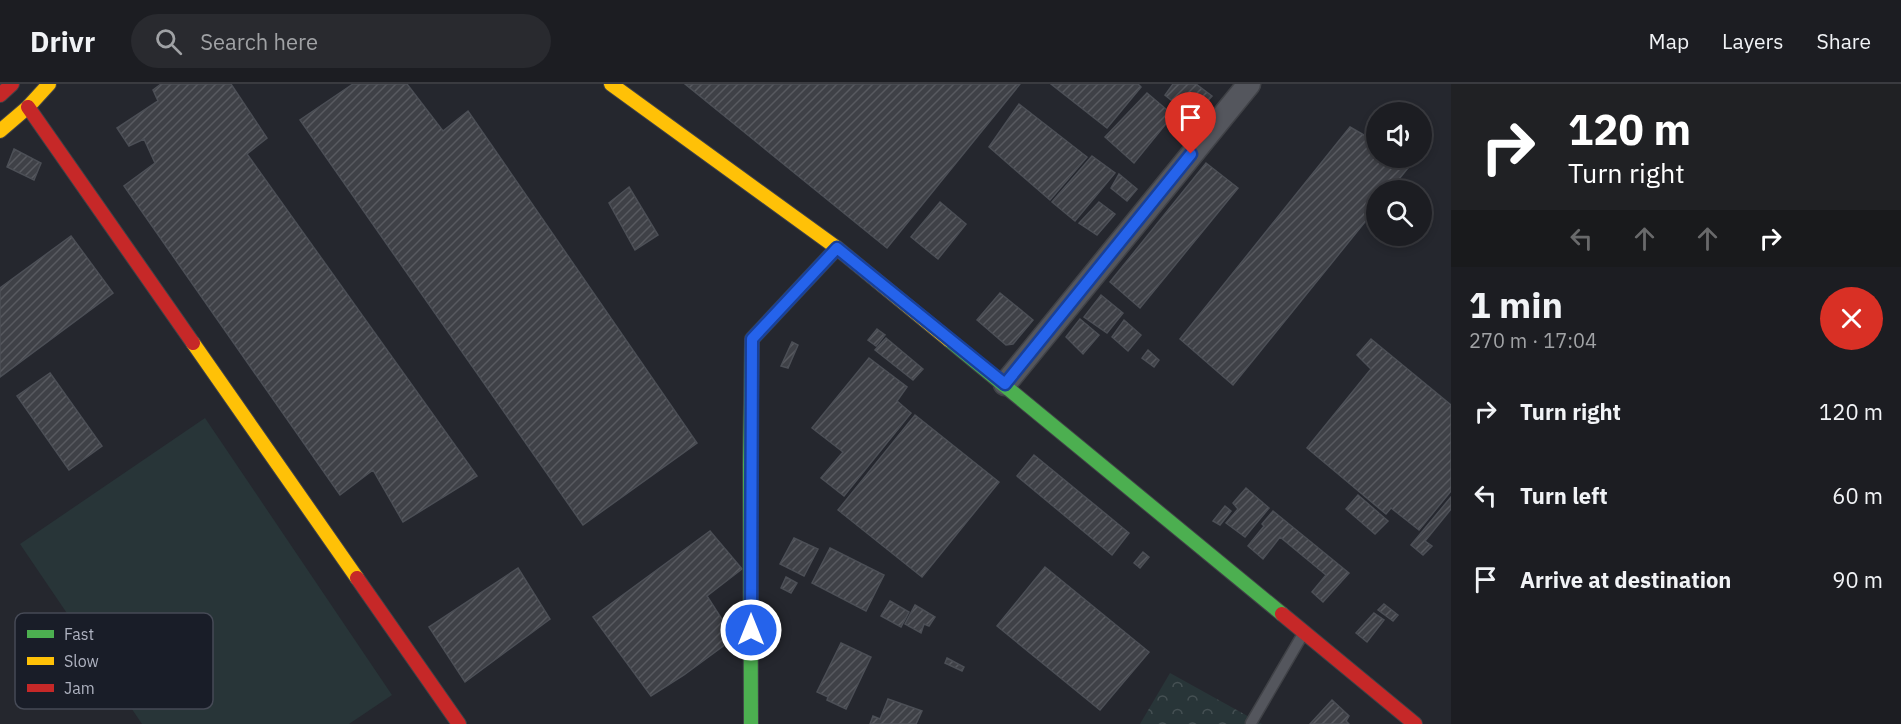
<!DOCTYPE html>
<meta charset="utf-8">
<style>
body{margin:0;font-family:"IBM Plex Sans",sans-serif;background:#292a2f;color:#f1f3f6;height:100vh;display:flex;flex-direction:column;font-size:22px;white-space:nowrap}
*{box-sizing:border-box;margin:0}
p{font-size:20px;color:#a0a2a5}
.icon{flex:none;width:33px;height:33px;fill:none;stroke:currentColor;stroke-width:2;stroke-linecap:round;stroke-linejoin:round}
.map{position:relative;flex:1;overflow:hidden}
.side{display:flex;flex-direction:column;background:#1c1d22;width:450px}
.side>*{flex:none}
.banner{background:#202124;color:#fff;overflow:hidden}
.buttons{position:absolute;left:1366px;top:18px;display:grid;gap:12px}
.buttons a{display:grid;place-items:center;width:66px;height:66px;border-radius:50%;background:#1c1d22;box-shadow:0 3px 9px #0003,0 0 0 2px #3a3b40;font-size:30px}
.pin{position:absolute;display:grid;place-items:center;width:51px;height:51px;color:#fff;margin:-62px -26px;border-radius:50% 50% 50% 0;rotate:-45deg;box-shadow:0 0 6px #0007}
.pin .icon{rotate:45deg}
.me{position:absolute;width:66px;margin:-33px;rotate:0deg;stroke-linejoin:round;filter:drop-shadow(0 0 4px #0008)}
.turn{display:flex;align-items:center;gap:21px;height:126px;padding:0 18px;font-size:27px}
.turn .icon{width:78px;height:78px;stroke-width:2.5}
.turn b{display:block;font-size:42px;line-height:51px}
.lanes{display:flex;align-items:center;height:57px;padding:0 18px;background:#0003;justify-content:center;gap:30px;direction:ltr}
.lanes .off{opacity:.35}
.round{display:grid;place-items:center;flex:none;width:63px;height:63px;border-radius:32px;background:#292a2f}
.head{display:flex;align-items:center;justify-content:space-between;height:102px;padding:0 18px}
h1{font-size:36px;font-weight:700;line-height:45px}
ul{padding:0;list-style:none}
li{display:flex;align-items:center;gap:18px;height:84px;padding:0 18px}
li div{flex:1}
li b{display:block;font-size:22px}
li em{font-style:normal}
header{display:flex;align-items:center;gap:36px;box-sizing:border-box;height:84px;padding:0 30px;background:#1c1d22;border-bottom:2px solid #3a3b40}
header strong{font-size:28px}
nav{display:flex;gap:33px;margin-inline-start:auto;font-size:21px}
.search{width:420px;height:54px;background:#292a2f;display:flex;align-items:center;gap:15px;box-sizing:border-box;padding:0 21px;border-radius:33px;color:#a0a2a5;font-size:22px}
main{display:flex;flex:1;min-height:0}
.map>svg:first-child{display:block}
.park{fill:url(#park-crowns)}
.pitch{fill:#283538}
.building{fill:url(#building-hatch);stroke:#4c4f56;stroke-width:1.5}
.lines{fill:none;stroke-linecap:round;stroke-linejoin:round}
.lane-casing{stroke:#404247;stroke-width:13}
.street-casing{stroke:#404247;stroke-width:25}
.fast-casing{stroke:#404247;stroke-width:16}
.slow-casing{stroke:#404247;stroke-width:16}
.jam-casing{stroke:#404247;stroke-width:16}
.lane{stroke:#54565d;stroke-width:10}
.street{stroke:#54565d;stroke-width:22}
.fast{stroke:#4caf50;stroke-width:14}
.slow{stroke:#ffc107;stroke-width:14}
.jam{stroke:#c62828;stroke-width:14}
.route-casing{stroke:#184099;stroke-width:15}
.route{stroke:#2563eb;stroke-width:10}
.key{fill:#191d28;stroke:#464a56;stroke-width:1.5}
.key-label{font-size:16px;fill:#aeb2c0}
</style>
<header>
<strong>Drivr</strong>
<div class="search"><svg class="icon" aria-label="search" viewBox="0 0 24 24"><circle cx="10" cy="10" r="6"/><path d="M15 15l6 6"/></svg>Search here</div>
<nav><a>Map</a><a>Layers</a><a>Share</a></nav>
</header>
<main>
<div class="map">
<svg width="1451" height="640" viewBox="0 0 1451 640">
<defs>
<pattern id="park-crowns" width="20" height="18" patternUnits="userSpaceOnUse" patternTransform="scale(1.5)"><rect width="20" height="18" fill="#283538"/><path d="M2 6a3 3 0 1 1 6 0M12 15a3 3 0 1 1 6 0" fill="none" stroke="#455053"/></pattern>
<pattern id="building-hatch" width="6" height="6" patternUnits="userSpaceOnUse" patternTransform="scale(1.5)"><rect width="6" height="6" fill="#3f4147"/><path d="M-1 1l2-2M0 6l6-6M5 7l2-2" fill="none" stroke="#585a60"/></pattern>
</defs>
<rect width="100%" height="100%" fill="#25272e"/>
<path class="park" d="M 1170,589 L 1262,640 L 1140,640 Z"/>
<path class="pitch" d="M 205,334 L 392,611 L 349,640 L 142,640 L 20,460 Z"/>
<path class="building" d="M 161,0 L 231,0 L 267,54 L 247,70 L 477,392 L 403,438 L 373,386 L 340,411 L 124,102 L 155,79 L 144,55 L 129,62 L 117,44 L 158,17 L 153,6 Z
M 353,0 L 407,0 L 443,47 L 468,27 L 697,359 L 583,441 L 300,36 Z
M 685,0 L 1020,0 L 887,164 Z
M 1051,0 L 1138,0 L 1141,3 L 1107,44 Z
M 1173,0 L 1196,0 L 1212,12 L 1193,34 L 1165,11 Z
M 1147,9 L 1173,31 L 1134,79 L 1105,53 Z
M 1019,20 L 1087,73 L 1050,116 L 989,63 Z
M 1350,43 L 1369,54 L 1377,45 L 1377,74 L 1403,74 L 1398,79 L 1408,84 L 1390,106 L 1377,106 L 1377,123 L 1233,301 L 1180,255 Z
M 14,65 L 41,79 L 34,96 L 7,83 Z
M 1092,72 L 1115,89 L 1075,137 L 1052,118 Z
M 1206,79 L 1238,104 L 1140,224 L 1110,198 Z
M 1119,90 L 1137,105 L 1127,117 L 1111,104 Z
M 629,103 L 658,151 L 635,166 L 609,119 Z
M 940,118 L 966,140 L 938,175 L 911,153 Z
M 1099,118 L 1115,130 L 1097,151 L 1079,139 Z
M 71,152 L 113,209 L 0,293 L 0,204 Z
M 1000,209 L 1033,236 L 1013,260 L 1006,261 L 977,236 Z
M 1101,211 L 1123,229 L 1107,249 L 1084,233 Z
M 1080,235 L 1099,251 L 1083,270 L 1066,253 Z
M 1124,236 L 1141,251 L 1128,267 L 1112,253 Z
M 877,245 L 885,251 L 876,262 L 868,256 Z
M 886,254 L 923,285 L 913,296 L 875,266 Z
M 1371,255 L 1451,321 L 1451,407 L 1419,446 L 1391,424 L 1386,430 L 1307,364 L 1371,285 L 1357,271 Z
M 792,258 L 798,261 L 788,284 L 781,282 Z
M 1148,266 L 1159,276 L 1154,283 L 1142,274 Z
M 869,274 L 907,303 L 897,317 L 911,329 L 844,412 L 821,394 L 843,368 L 812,344 Z
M 50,289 L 102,362 L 69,386 L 17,312 Z
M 915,331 L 999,398 L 922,493 L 838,426 Z
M 1034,371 L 1129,449 L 1112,471 L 1017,392 Z
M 1246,404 L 1269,424 L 1245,453 L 1226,439 L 1238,425 L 1233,419 Z
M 1358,411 L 1388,437 L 1375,450 L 1346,425 Z
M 1451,413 L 1451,425 L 1425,457 L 1432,462 L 1423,471 L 1411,461 Z
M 1225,422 L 1231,427 L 1220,441 L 1213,437 Z
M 1273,427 L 1349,489 L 1323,518 L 1312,508 L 1326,491 L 1280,453 L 1263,475 L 1248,462 L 1264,442 L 1262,440 Z
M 710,447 L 742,485 L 707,512 L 734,554 L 684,591 L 651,612 L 593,533 Z
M 794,454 L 818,465 L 804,492 L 780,480 Z
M 830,464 L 884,491 L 866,527 L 812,499 Z
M 1143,468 L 1149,473 L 1140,484 L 1134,479 Z
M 1045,483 L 1149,568 L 1100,626 L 997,542 Z
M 518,484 L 550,535 L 465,598 L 429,543 Z
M 786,493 L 797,499 L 791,509 L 781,504 Z
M 890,517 L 909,528 L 901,543 L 881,532 Z
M 1384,520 L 1398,531 L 1393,537 L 1378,526 Z
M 915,521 L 935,533 L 929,542 L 924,540 L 921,549 L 905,540 Z
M 1374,529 L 1384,536 L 1367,558 L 1356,549 Z
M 841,559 L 871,573 L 846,625 L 827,616 L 828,613 L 817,608 Z
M 947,574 L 964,583 L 962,587 L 945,579 Z
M 888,615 L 922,627 L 916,640 L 870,640 L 873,632 L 880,635 Z
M 1332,616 L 1349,632 L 1346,637 L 1349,640 L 1310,640 Z"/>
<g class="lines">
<g class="lane-casing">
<path id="lane" d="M 1251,639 L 1303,550"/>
</g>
<g class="street-casing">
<path id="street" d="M 1005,300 L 1249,0"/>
</g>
<g class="fast-casing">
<path id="fast" d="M 949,256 L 1282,530
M 751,640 L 750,380 L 752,255 L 837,164"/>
</g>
<g class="slow-casing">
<path id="slow" d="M 611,0 L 837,164 L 949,256
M 0,47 L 28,23 L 49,0
M 193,259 L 357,494"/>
</g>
<g class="jam-casing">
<path id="jam" d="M 0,11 L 12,0
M 28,23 L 193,259
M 357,494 L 459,640
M 1282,530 L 1415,640"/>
</g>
<use href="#lane" class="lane"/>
<use href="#street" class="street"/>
<use href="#fast" class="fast"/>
<use href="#slow" class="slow"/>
<use href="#jam" class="jam"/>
</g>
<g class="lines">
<g class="route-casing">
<path id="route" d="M 751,546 L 752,255 L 837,164 L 1005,300 L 1191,70"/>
</g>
<use href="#route" class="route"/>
</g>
<rect x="15" y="529" width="198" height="96" rx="9" class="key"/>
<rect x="27" y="546" width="27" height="8" fill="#4caf50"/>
<rect x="27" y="573" width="27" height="8" fill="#ffc107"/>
<rect x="27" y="600" width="27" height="8" fill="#c62828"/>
<g class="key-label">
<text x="64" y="556">Fast</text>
<text x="64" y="583">Slow</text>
<text x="64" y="610">Jam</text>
</g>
</svg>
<div class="buttons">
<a><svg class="icon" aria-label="sound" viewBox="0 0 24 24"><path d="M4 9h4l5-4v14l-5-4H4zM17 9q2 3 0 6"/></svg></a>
<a><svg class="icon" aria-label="search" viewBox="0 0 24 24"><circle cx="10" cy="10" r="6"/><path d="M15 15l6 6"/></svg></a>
</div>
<div class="pin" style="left:1191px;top:70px;background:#d93025"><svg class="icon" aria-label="arrive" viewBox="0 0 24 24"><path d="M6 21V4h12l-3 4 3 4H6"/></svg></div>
<svg class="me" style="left:751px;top:546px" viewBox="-20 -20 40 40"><circle r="17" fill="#2563eb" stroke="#fff" stroke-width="3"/><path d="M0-11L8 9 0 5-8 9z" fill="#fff"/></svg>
</div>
<section class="side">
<div class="banner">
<div class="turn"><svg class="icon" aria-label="right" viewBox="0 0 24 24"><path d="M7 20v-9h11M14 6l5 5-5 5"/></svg><div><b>120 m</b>Turn right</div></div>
<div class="lanes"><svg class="icon off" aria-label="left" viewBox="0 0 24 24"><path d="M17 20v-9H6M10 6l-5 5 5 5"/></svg><svg class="icon off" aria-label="ahead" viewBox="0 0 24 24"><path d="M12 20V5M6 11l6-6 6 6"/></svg><svg class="icon off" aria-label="ahead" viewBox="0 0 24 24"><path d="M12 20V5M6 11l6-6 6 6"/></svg><svg class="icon" aria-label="right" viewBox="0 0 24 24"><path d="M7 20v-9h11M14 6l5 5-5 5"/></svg></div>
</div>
<div class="head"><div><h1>1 min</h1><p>270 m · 17:04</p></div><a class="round" style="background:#d93025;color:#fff"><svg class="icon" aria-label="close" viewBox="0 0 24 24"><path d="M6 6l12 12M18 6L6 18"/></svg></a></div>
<ul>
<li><svg class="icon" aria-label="right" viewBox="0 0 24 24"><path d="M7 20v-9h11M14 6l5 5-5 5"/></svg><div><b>Turn right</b></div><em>120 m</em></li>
<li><svg class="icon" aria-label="left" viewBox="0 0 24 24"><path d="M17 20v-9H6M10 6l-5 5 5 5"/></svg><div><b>Turn left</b></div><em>60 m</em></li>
<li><svg class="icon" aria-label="arrive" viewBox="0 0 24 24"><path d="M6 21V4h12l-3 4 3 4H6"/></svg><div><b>Arrive at destination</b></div><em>90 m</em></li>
</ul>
</section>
</main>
